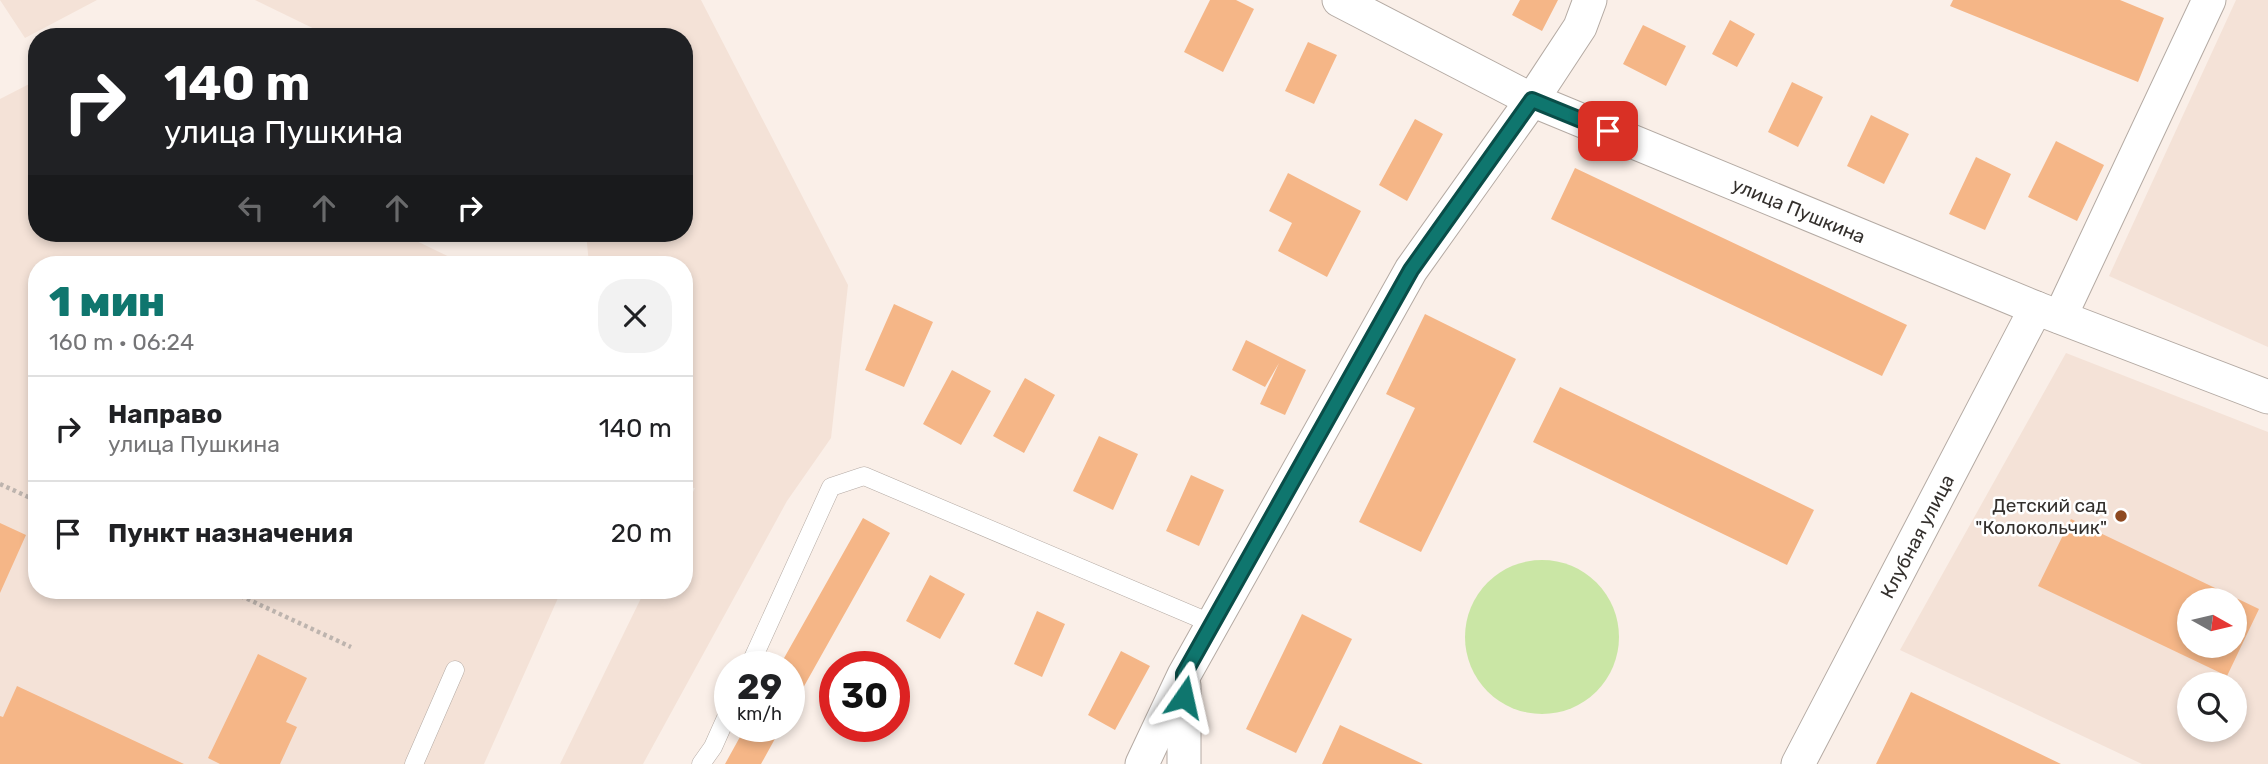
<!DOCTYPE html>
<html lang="ru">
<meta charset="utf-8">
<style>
body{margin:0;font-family:Rubik,sans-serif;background:#f2f2f2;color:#202124;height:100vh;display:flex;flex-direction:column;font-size:26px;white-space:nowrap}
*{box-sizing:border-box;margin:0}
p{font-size:23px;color:#757577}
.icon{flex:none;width:38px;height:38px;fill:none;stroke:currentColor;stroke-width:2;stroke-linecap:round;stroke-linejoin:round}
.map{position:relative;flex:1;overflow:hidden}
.drawer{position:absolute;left:28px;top:256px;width:665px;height:343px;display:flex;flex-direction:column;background:#fff;border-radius:28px;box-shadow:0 4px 10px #0003}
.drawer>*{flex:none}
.top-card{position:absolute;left:28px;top:28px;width:665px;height:214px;border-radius:28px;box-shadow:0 4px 10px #0003;background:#202124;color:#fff;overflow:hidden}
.needle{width:46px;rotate:98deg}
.fabs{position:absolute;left:2177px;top:588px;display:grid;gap:14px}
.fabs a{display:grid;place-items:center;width:70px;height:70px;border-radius:50%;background:#fff;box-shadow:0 4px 10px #0003;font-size:35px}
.speed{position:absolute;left:714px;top:651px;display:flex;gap:14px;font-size:35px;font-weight:700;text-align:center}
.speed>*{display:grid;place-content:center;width:91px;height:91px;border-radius:50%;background:#fff;box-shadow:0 4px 10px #0003;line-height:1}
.speed small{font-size:18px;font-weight:400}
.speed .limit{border:10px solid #d22;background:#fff;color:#111}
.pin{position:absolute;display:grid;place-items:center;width:60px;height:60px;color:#fff;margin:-30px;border-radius:14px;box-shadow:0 4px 10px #0006}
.me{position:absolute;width:77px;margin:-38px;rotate:11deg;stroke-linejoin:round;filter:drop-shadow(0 0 5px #0008)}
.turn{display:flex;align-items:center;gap:24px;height:147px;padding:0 21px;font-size:32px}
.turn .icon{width:91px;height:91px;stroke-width:2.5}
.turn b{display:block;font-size:49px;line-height:60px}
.lanes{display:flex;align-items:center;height:66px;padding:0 21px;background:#0003;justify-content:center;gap:35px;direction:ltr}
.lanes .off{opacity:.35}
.round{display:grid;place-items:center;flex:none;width:74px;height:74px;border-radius:28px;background:#f2f2f2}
.headline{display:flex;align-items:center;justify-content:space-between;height:119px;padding:0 21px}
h1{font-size:42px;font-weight:800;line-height:52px;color:#0f766e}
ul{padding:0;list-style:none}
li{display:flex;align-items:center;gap:21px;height:105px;padding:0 21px;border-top:2px solid #e0e0e0}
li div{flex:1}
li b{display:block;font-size:26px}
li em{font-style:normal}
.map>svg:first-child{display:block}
.built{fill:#f4e2d7;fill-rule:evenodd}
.green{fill:#cae6a5}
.building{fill:#f5b687;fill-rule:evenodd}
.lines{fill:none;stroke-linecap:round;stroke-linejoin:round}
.lane-casing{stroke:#b4aaa3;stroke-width:19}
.street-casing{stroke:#b4aaa3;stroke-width:35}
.path{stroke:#bdb4ae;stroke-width:4.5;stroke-dasharray:3.5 3.5;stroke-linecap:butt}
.lane{stroke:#fff;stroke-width:18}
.street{stroke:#fff;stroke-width:33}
.route-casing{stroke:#0a4d48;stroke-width:18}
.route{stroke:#0f766e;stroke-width:12}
.poi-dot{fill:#8e4920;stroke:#fff;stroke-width:2.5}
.labels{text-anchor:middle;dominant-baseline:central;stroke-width:5;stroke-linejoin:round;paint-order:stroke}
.street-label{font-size:19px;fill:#34302d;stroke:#fff}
.poi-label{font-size:19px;fill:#34302d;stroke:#fff;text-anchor:end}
</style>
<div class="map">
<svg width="2268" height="764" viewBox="0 0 2268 764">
<rect width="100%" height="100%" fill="#faefe8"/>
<path class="built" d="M 0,0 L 97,0 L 25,38 Z
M 255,0 L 701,0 L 848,285 L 831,438 L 787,501 L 643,764 L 560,764 L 645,590 L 684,590 L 684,510 L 695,488 L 684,487 L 684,264 L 589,264 L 586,233 L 684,233 L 684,37 L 331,37 Z
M 2236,0 L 2268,0 L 2268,347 L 2109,276 Z
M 37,80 L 37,233 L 400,233 L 464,264 L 37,264 L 37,590 L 558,590 L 558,598 L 484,764 L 0,764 L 0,99 Z
M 2066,353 L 2268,432 L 2268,764 L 2142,764 L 1900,650 ZM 2189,600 L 2235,600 L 2235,646 L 2189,646 ZM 2189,684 L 2235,684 L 2235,730 L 2189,730 Z"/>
<path class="green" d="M1465 637a77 77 0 1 1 154 0a77 77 0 1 1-154 0Z"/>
<path class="building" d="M 1210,0 L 1236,0 L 1254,9 L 1223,72 L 1184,52 Z
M 1520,0 L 1558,0 L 1542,31 L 1512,15 Z
M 1953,0 L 2120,0 L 2164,18 L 2138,82 L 1950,6 Z
M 1730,20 L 1755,34 L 1737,67 L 1712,54 Z
M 1643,25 L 1686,46 L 1666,86 L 1623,64 Z
M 1308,42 L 1337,55 L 1314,104 L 1285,91 Z
M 1792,82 L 1823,97 L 1798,147 L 1768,132 Z
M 1871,115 L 1909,134 L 1884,184 L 1847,166 Z
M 1415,119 L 1443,134 L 1407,201 L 1379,185 Z
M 2056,141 L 2104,165 L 2077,221 L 2028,197 Z
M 1976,157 L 2011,174 L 1985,230 L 1949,214 Z
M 1575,168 L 1907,325 L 1882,376 L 1551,219 Z
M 1288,173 L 1361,211 L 1327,277 L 1278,251 L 1292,223 L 1269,211 Z
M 894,304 L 933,322 L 904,387 L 865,370 Z
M 1425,314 L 1516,359 L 1421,552 L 1359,522 L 1415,408 L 1386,394 Z
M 1246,340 L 1306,370 L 1285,415 L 1260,404 L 1279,363 L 1265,387 L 1232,370 Z
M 952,370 L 991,391 L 961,445 L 923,424 Z
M 1025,378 L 1055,395 L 1024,453 L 993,436 Z
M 1560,387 L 1814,510 L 1787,565 L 1533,442 Z
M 1099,436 L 1138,454 L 1113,510 L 1073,491 Z
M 1191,475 L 1224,490 L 1199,546 L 1166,531 Z
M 863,518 L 890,533 L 789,713 L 789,667 L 779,667 Z
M 2071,519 L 2259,609 L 2227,676 L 2038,586 ZM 2189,600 L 2235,600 L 2235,646 L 2189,646 Z
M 0,523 L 26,535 L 0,593 Z
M 930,575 L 965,594 L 940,639 L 906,621 Z
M 1037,611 L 1065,624 L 1042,677 L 1014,664 Z
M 1302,614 L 1352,639 L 1296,753 L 1246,729 Z
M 1121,651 L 1150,666 L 1115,730 L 1088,715 Z
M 258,654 L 307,678 L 286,722 L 297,727 L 280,764 L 220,764 L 208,758 Z
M 17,686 L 184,764 L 0,764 L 0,716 L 3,717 Z
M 1911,692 L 2061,764 L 1876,764 Z
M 1340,725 L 1423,764 L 1322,764 Z
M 746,726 L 782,726 L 761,764 L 725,764 Z"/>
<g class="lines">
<g class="lane-casing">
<path id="lane" d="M 749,667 L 831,487 L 864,476 L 1213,624
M 414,764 L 455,670
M 701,764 L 713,747 L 730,709"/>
</g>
<g class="street-casing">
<g id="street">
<path id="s1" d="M 1339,0 L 1532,100 L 2036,308 L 2268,397"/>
<path d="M 2060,317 L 2209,0"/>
<path d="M 1142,764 L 1184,675 L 1411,270 L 1532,100 L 1580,27 L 1590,0"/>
<path d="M 1184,764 L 1184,686"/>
<path id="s2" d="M 1798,764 L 2036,308"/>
</g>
</g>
<path class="path" d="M 0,484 L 37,501
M 228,590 L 351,647"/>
<use href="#lane" class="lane"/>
<use href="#street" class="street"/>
</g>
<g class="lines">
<g class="route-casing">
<path id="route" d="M 1184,697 L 1184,674 L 1411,270 L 1532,100 L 1608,131"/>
</g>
<use href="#route" class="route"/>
</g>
<circle class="poi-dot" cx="2121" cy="516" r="7"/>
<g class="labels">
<g class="street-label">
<text stroke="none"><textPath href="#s1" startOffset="506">улица Пушкина</textPath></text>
<text stroke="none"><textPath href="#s2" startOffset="257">Клубная улица</textPath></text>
</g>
<g class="poi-label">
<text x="2107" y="505">Детский сад<tspan x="2107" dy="22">"Колокольчик"</tspan></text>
</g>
</g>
</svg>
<div class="fabs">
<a><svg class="needle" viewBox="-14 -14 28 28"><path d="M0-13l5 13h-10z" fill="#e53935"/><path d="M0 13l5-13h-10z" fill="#757577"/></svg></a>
<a><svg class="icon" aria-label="search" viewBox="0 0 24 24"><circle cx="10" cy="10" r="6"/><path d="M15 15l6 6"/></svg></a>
</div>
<div class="speed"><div>29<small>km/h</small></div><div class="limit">30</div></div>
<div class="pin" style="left:1608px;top:131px;background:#d93025"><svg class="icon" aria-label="arrive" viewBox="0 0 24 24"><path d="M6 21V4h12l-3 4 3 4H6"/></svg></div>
<svg class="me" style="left:1184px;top:697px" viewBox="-20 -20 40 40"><path d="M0-17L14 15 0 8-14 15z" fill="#0f766e" stroke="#fff" stroke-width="4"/></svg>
<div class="top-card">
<div class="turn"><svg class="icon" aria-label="right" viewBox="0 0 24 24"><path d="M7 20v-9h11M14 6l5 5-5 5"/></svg><div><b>140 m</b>улица Пушкина</div></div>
<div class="lanes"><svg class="icon off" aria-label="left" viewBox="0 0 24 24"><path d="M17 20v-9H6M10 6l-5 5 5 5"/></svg><svg class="icon off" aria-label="ahead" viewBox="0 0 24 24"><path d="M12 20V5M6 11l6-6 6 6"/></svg><svg class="icon off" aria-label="ahead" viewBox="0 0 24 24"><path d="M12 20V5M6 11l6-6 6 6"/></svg><svg class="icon" aria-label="right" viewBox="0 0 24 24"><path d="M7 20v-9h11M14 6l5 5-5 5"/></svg></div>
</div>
<section class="drawer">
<div class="headline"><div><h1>1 мин</h1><p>160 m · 06:24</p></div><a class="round"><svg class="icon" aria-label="close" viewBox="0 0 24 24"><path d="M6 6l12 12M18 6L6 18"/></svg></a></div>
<ul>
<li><svg class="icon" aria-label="right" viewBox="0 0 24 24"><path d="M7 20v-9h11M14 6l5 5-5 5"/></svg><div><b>Направо</b><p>улица Пушкина</p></div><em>140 m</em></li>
<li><svg class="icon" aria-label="arrive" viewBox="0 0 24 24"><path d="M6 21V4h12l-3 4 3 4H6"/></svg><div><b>Пункт назначения</b></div><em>20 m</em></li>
</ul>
</section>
</div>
